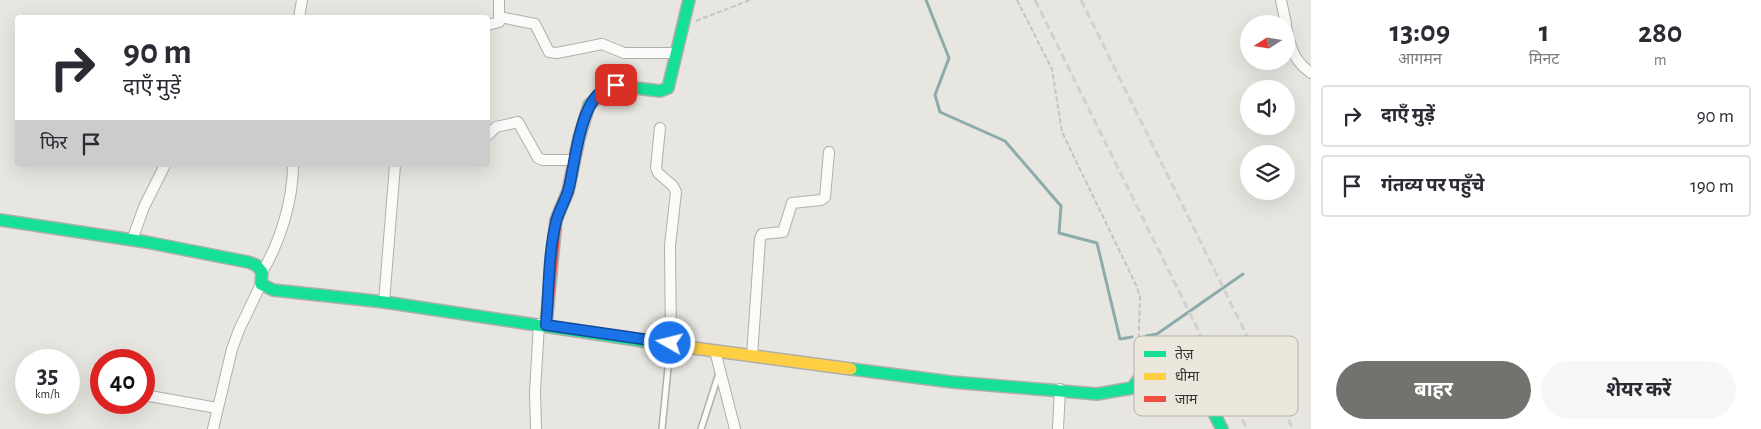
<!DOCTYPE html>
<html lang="hi">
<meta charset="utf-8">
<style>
body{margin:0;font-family:"Alegreya Sans","Noto Sans Devanagari",sans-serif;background:#f7f7f7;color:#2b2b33;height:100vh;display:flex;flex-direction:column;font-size:19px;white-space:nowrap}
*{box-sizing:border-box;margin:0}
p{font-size:16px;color:#7c7c81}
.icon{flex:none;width:28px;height:28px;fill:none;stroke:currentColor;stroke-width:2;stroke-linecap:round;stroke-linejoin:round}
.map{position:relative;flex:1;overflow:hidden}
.sheet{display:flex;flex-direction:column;background:#fff;width:450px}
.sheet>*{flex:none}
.guide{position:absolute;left:15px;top:15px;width:475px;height:152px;border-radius:5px;box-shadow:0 5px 20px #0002;background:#fff;color:#2b2b33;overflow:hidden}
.needle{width:32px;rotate:258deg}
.fabs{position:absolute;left:1240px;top:15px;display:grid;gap:10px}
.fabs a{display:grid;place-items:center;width:55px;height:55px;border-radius:50%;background:#fff;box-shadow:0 5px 20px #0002;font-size:25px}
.speed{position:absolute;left:15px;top:349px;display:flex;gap:10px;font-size:25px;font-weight:700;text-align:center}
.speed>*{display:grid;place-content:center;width:65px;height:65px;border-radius:50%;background:#fff;box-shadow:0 5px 20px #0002;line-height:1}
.speed small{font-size:12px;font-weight:400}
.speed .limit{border:8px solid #d22;background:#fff;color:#111}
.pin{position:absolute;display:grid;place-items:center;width:42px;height:42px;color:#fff;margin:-21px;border-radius:10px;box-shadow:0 2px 8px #0006}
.me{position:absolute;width:55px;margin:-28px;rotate:278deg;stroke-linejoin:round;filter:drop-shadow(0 0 4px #0008)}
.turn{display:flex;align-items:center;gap:18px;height:105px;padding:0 25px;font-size:22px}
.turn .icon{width:65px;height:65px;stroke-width:2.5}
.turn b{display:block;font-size:35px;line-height:42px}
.then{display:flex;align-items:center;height:48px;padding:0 25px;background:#0003;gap:10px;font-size:19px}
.eta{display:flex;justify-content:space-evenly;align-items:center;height:85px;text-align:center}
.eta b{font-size:30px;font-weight:700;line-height:35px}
.cta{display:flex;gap:10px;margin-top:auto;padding:10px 25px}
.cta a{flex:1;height:58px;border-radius:30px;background:#74726e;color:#fff;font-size:20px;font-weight:700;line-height:58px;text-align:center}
.cta a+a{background:#f7f7f7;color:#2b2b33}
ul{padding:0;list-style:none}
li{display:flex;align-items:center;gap:15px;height:62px;margin:0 10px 8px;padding:0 15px;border:2px solid #e1e1e2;border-radius:5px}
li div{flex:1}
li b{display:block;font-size:19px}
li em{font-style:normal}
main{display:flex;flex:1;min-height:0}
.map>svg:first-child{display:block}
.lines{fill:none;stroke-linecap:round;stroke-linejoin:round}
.stream{stroke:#8cacab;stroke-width:3}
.lane-casing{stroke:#b1afab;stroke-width:8}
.street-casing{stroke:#b1afab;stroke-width:12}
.fast-casing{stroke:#b1afab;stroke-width:14}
.slow-casing{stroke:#b1afab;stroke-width:14}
.jam-casing{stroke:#b1afab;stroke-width:14}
.path{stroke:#c6c4c3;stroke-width:2;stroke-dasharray:5 2.5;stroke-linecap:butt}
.lane{stroke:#fcfbfa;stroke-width:5}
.street{stroke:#fcfbfa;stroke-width:10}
.fast{stroke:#16e098;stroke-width:11}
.slow{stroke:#ffcf43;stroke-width:11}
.jam{stroke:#f24e42;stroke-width:11}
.rail{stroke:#d2d1cf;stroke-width:3;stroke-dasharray:8 4;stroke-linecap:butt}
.route-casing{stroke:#114b97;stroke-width:12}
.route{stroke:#1a73e8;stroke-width:9}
.key{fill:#ece7dd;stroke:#b5b1a9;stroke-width:1}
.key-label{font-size:14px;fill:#363430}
</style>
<main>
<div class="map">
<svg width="1311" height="429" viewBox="0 0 1311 429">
<rect width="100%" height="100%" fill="#e8e6e0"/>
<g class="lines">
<path class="stream" d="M 926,0 L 949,58 L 935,95 L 940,112 L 1005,141 L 1061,206 L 1059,233 L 1097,243 L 1120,339 L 1132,337
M 1146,336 L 1157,334 L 1243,274"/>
<g class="lane-casing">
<path id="lane" d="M 662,429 L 670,347
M 701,429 L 719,373"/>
</g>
<g class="street-casing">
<path id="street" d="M 1281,0 L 1286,24
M 500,17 L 535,24 L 549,52 L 557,53 L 602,44 L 624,53 L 676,53
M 299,18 L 302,0
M 488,25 L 499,22 L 499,0
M 1286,26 C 1291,48 1292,59 1311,73
M 660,128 L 656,168 L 658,173 L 673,186 L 676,192 L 670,246 L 671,343
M 488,135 L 496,127 L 518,122 L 538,158 L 543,160 L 575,160
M 132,240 L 144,207 L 165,165
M 262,272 C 280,243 293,200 293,165
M 384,302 L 395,165
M 715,351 L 735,429
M 752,356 L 760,239 L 762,234 L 783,232 L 792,203 L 821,200 L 825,197 L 829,152
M 144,395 L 217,408
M 213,429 L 232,349 L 239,330 L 261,284
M 536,429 L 535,392 L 539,324
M 1058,429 L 1060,389"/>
</g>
<g class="fast-casing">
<path id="fast" d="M 579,138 L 589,105 L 611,85 L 660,91 L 668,88 L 689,0
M 0,220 L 146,242 L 248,262 L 256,265 L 262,272 L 261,284 L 273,290 L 384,302 L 656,343
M 851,369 L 952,382 L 1097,394 L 1132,388 L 1154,359 L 1170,352 L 1179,354 L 1192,370 L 1222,429"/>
</g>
<g class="slow-casing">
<path id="slow" d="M 656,343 L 851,369"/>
</g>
<g class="jam-casing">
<path id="jam" d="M 546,325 L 556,220 L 568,191 L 579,138"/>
</g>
<path class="path" d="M 1017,0 L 1052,69 L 1062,132 L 1137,287 L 1140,298 L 1138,360
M 696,21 L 750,0"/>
<use href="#lane" class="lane"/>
<use href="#street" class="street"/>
<use href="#fast" class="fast"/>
<use href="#slow" class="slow"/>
<use href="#jam" class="jam"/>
<path class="rail" d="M 1035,0 L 1247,429
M 1081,0 L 1293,429"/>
</g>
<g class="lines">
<g class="route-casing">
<path id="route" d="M 616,85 C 581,88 576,157 570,183 C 568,197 559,209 556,222 C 548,255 549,292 546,325 L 670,343"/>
</g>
<use href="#route" class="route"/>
</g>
<rect x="1134" y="336" width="164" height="80" rx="8" class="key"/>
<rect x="1144" y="351" width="22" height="6" fill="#16e098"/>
<rect x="1144" y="373" width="22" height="7" fill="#ffcf43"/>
<rect x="1144" y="396" width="22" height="6" fill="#f24e42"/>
<g class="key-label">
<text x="1175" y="359">तेज़</text>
<text x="1175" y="381">धीमा</text>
<text x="1175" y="404">जाम</text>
</g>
</svg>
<div class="fabs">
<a><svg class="needle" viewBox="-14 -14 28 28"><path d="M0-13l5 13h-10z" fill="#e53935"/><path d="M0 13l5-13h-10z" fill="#7c7c81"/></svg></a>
<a><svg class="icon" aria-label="sound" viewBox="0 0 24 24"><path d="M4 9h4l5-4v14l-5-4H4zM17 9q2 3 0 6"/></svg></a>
<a><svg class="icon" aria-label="layers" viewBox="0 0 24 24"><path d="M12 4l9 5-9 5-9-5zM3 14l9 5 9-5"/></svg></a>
</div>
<div class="speed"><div>35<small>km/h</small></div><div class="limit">40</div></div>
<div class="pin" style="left:616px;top:85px;background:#d93025"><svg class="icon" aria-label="arrive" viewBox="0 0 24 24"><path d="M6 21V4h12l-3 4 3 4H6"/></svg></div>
<svg class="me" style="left:670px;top:343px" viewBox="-20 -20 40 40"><circle r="17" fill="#1a73e8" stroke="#fff" stroke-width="3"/><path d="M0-11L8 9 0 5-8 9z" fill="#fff"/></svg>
<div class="guide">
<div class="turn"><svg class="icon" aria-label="right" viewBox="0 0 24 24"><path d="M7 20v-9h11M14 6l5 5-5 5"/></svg><div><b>90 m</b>दाएँ मुड़ें</div></div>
<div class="then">फिर<svg class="icon" aria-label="arrive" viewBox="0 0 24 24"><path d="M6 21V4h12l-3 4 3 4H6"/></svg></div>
</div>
</div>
<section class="sheet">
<div class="eta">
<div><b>13:09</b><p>आगमन</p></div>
<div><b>1</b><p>मिनट</p></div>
<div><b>280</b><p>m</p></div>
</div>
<ul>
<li><svg class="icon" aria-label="right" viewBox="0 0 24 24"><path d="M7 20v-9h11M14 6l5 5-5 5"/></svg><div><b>दाएँ मुड़ें</b></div><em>90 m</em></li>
<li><svg class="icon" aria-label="arrive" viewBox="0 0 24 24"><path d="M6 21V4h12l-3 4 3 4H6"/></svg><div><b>गंतव्य पर पहुँचे</b></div><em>190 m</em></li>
</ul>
<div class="cta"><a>बाहर</a><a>शेयर करें</a></div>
</section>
</main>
